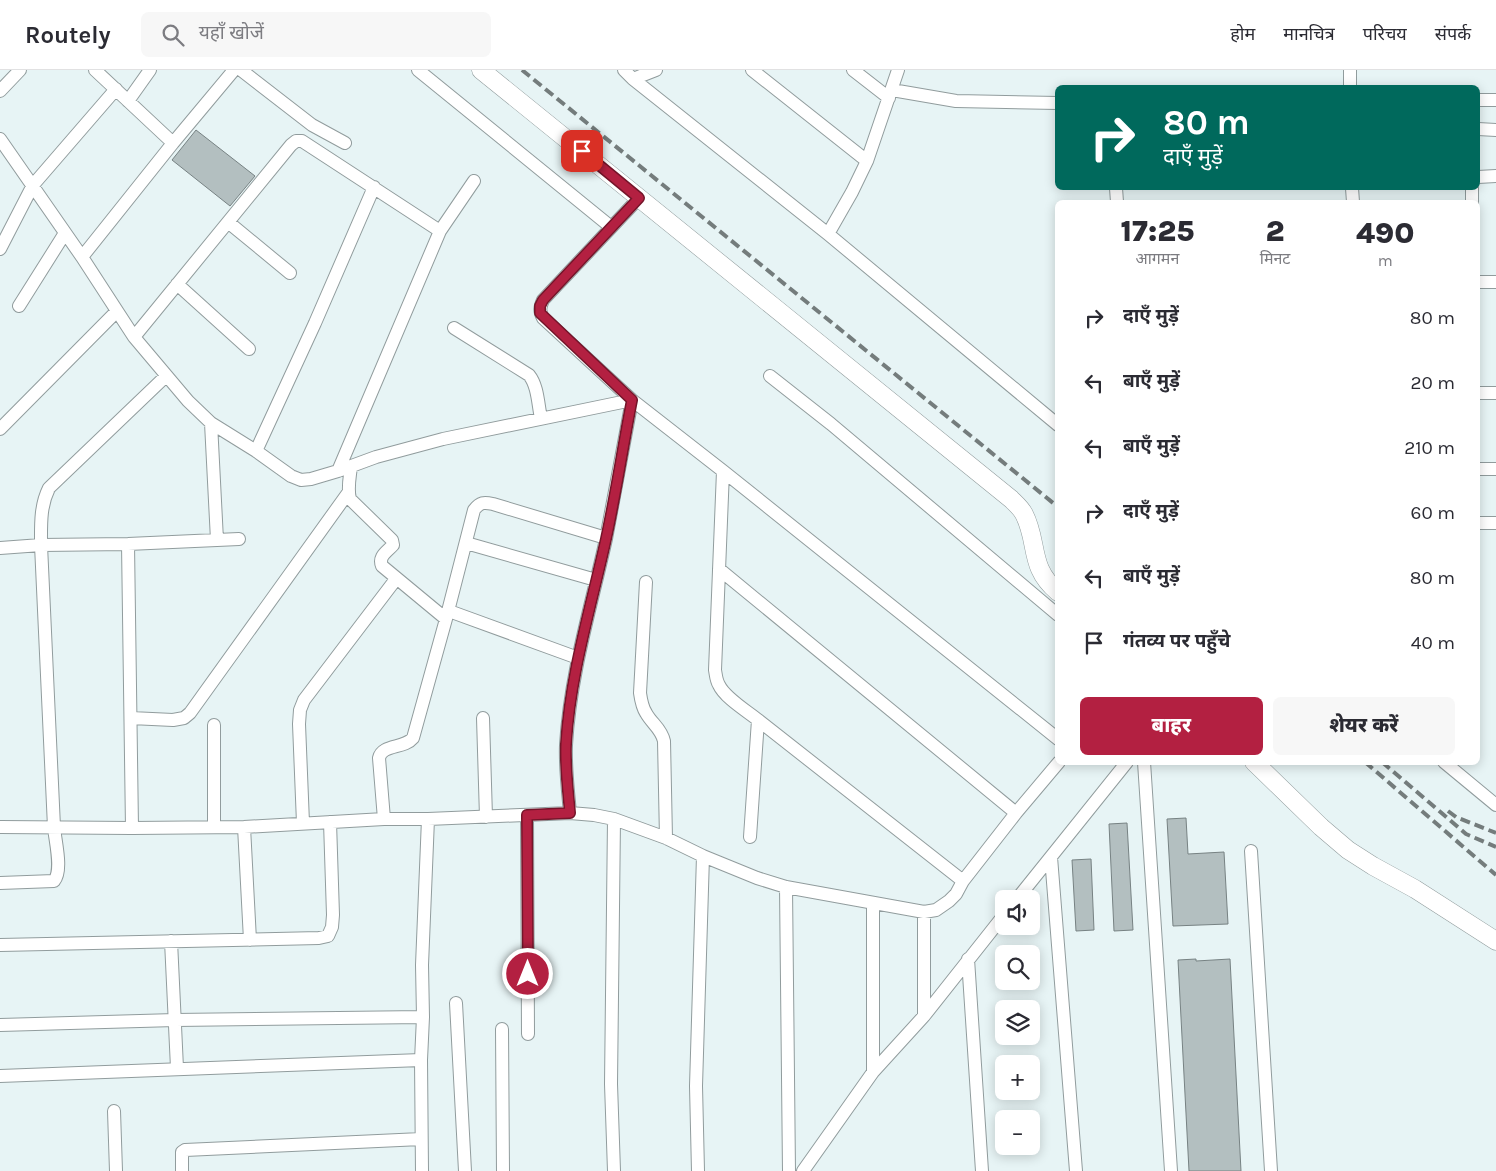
<!DOCTYPE html>
<html lang="hi">
<meta charset="utf-8">
<style>
body{margin:0;font-family:Karla,"Noto Sans Devanagari",sans-serif;background:#f7f7f7;color:#2b2b33;height:100vh;display:flex;flex-direction:column;font-size:19px;white-space:nowrap}
*{box-sizing:border-box;margin:0}
p{font-size:16px;color:#7c7c81}
.icon{flex:none;width:28px;height:28px;fill:none;stroke:currentColor;stroke-width:2;stroke-linecap:round;stroke-linejoin:round}
.map{position:relative;flex:1;overflow:hidden}
.details{position:absolute;left:1055px;top:130px;width:425px;height:565px;display:flex;flex-direction:column;background:#fff;border-radius:8px;box-shadow:0 2px 12px #0003}
.details>*{flex:none}
.banner{position:absolute;left:1055px;top:15px;width:425px;height:105px;border-radius:8px;box-shadow:0 2px 12px #0003;background:#00695c;color:#fff;overflow:hidden}
.tools{position:absolute;left:995px;top:820px;display:grid;gap:10px}
.tools a{display:grid;place-items:center;width:45px;height:45px;border-radius:8px;background:#fff;box-shadow:0 2px 12px #0003;font-size:25px}
.pin{position:absolute;display:grid;place-items:center;width:42px;height:42px;color:#fff;margin:-21px;border-radius:10px;box-shadow:0 2px 8px #0006}
.me{position:absolute;width:55px;margin:-28px;rotate:0deg;stroke-linejoin:round;filter:drop-shadow(0 0 4px #0008)}
.turn{display:flex;align-items:center;gap:18px;height:105px;padding:0 25px;font-size:22px}
.turn .icon{width:65px;height:65px;stroke-width:2.5}
.turn b{display:block;font-size:35px;line-height:42px}
.eta{display:flex;justify-content:space-evenly;align-items:center;height:85px;text-align:center}
.eta b{font-size:30px;font-weight:800;line-height:35px}
.button{display:flex;gap:10px;margin-top:auto;padding:10px 25px}
.button a{flex:1;height:58px;border-radius:8px;background:#b32041;color:#fff;font-size:20px;font-weight:800;line-height:58px;text-align:center}
.button a+a{background:#f7f7f7;color:#2b2b33}
ul{padding:0;list-style:none}
li{display:flex;align-items:center;gap:15px;height:65px;padding:0 25px}
li div{flex:1}
li b{display:block;font-size:19px}
li em{font-style:normal}
header{display:flex;align-items:center;gap:30px;box-sizing:border-box;height:70px;padding:0 25px;background:#fff;border-bottom:1px solid #e1e1e2}
header strong{font-size:24px}
nav{display:flex;gap:28px;margin-inline-start:auto;font-size:18px}
.search{width:350px;height:45px;background:#f7f7f7;display:flex;align-items:center;gap:12px;box-sizing:border-box;padding:0 18px;border-radius:8px;color:#7c7c81;font-size:19px}
.map>svg:first-child{display:block}
.building{fill:#b3bfc0;stroke:#778283}
.lines{fill:none;stroke-linecap:round;stroke-linejoin:round}
.street-casing{stroke:#919c9d;stroke-width:14}
.secondary-casing{stroke:#919c9d;stroke-width:19}
.street{stroke:#fff;stroke-width:12}
.secondary{stroke:#fff;stroke-width:18}
.rail{stroke:#747c7c;stroke-width:4;stroke-dasharray:10 5;stroke-linecap:butt}
.route-casing{stroke:#74152a;stroke-width:12}
.route{stroke:#b32041;stroke-width:9}
</style>
<header>
<strong>Routely</strong>
<div class="search"><svg class="icon" aria-label="search" viewBox="0 0 24 24"><circle cx="10" cy="10" r="6"/><path d="M15 15l6 6"/></svg>यहाँ खोजें</div>
<nav><a>होम</a><a>मानचित्र</a><a>परिचय</a><a>संपर्क</a></nav>
</header>
<div class="map">
<svg width="1496" height="1101" viewBox="0 0 1496 1101">
<rect width="100%" height="100%" fill="#e7f4f5"/>
<path class="building" d="M 196,60 L 255,106 L 230,136 L 172,90 Z
M 1186,748 L 1188,784 L 1224,782 L 1228,854 L 1173,856 L 1167,749 Z
M 1127,753 L 1133,860 L 1114,861 L 1109,754 Z
M 1091,789 L 1094,860 L 1076,861 L 1072,790 Z
M 1196,889 L 1196,891 L 1230,889 L 1241,1101 L 1189,1101 L 1178,890 Z"/>
<g class="lines">
<g class="street-casing">
<path id="street" d="M 95,0 L 173,73
M 241,0 L 312,55 L 345,73
M 418,0 L 611,157
M 624,0 L 633,9 L 828,164 L 1058,355
M 752,0 L 867,91
M 853,0 L 889,28
M 1350,0 L 1350,18
M 633,9 L 656,0
M 892,20 L 956,31 L 1058,33
M 0,21 L 20,0
M 1478,30 L 1496,30
M 128,31 L 150,0
M 1478,59 L 1496,60
M 0,69 L 82,187 L 134,267 L 188,331 L 211,353 L 256,381 L 291,406 L 301,410 L 311,409 L 338,401 L 376,387 L 443,369 L 632,330 C 623,376 615,423 606,469 C 591,537 570,605 566,675 C 565,697 568,720 570,743
M 1478,107 L 1496,106
M 1116,118 L 1117,132
M 1352,118 L 1353,132
M 1472,118 L 1472,132
M 639,128 L 543,230 C 540,237 539,241 543,248 L 632,330 L 723,401 L 1058,669
M 228,152 L 290,203
M 828,164 L 852,122 L 867,91 L 898,0
M 0,179 L 33,115 L 116,19
M 82,187 L 173,73 L 234,0
M 1478,212 L 1496,212
M 177,214 L 249,279
M 19,236 L 65,163
M 454,258 L 529,305 C 538,316 538,335 541,348
M 134,267 L 291,75 L 296,71 L 302,71 L 440,161
M 770,306 L 831,354 L 1058,545
M 1478,323 L 1496,323
M 211,353 L 217,470
M 0,359 L 117,241
M 256,381 L 315,253 L 374,117
M 351,396 C 350,407 347,418 350,429 L 392,470 L 393,475 C 387,482 378,486 382,496 L 446,549
M 1478,399 L 1496,399
M 338,401 L 440,161 L 474,111
M 723,401 L 715,600 C 716,605 716,610 719,615 C 725,628 747,641 758,650 L 963,811
M 1478,453 L 1496,453
M 466,473 L 596,510
M 128,474 L 132,758
M 0,478 L 41,475 L 128,474 L 239,469
M 719,499 L 1016,743
M 646,512 L 640,623 C 641,630 642,637 646,643 C 652,654 661,658 664,671 L 666,768
M 449,541 L 578,588
M 131,648 L 173,650 L 184,648 L 190,643 L 348,423
M 483,648 L 486,747
M 214,655 L 214,757
M 1144,692 L 1171,1101
M 1444,692 L 1496,735
M 527,745 L 528,964
M 384,749 L 379,688 C 382,674 404,679 413,668 L 446,549 L 474,440 C 480,432 484,432 493,434 L 606,468
M 614,749 L 611,1014 L 614,1101
M 303,753 L 299,654 L 300,640 L 304,630 L 396,509
M 0,757 L 132,758 L 244,757 L 384,749 L 428,749 L 570,743 L 594,745 L 614,749 L 666,768 L 703,786 L 757,808 L 786,817 L 924,842 L 936,840 L 949,831 L 956,824 L 963,811 L 1016,743 L 1059,692
M 244,757 L 250,870
M 750,767 L 758,650
M 1251,781 L 1271,1101
M 1051,787 L 1076,1101
M 0,813 L 54,811 C 63,800 55,771 54,757 L 41,475 C 41,455 40,436 49,418 L 166,306
M 786,817 L 789,1101
M 1017,829 L 1127,692
M 171,871 L 177,998
M 0,875 L 319,868 L 328,866 L 332,857 L 333,845 L 330,752
M 968,889 L 982,1101
M 456,933 L 465,1101
M 924,946 L 924,842
M 0,955 L 175,950 L 423,947
M 502,959 L 503,1101
M 873,1002 L 873,834
M 0,1006 L 421,990
M 114,1041 L 116,1101
M 182,1101 L 182,1082 L 185,1080 L 421,1069
M 422,1101 L 421,990 L 423,947 L 422,895 L 428,749
M 698,1101 L 696,1016 L 703,786
M 803,1101 L 873,1002 L 924,946 L 1004,845"/>
</g>
<g class="secondary-casing">
<path id="secondary" d="M 481,0 L 1011,429 C 1015,433 1021,438 1024,444 C 1039,473 1028,497 1058,522
M 1254,692 L 1321,757 L 1348,780 L 1373,796 L 1415,819 L 1496,871"/>
</g>
<use href="#street" class="street"/>
<use href="#secondary" class="secondary"/>
<path class="rail" d="M 522,0 L 1058,437
M 1365,692 L 1496,805
M 1382,692 L 1466,764 L 1496,777
M 1448,741 L 1456,747 L 1496,763"/>
</g>
<g class="lines">
<g class="route-casing">
<path id="route" d="M 528,904 L 527,745 L 570,743 C 568,720 565,697 566,674 C 570,605 591,537 606,469 C 616,423 623,376 632,330 L 540,243 L 540,236 L 543,230 L 639,128 L 582,81"/>
</g>
<use href="#route" class="route"/>
</g>
</svg>
<div class="tools">
<a><svg class="icon" aria-label="sound" viewBox="0 0 24 24"><path d="M4 9h4l5-4v14l-5-4H4zM17 9q2 3 0 6"/></svg></a>
<a><svg class="icon" aria-label="search" viewBox="0 0 24 24"><circle cx="10" cy="10" r="6"/><path d="M15 15l6 6"/></svg></a>
<a><svg class="icon" aria-label="layers" viewBox="0 0 24 24"><path d="M12 4l9 5-9 5-9-5zM3 14l9 5 9-5"/></svg></a>
<a>+</a>
<a>−</a>
</div>
<div class="pin" style="left:582px;top:81px;background:#d93025"><svg class="icon" aria-label="arrive" viewBox="0 0 24 24"><path d="M6 21V4h12l-3 4 3 4H6"/></svg></div>
<svg class="me" style="left:528px;top:904px" viewBox="-20 -20 40 40"><circle r="17" fill="#b32041" stroke="#fff" stroke-width="3"/><path d="M0-11L8 9 0 5-8 9z" fill="#fff"/></svg>
<div class="banner">
<div class="turn"><svg class="icon" aria-label="right" viewBox="0 0 24 24"><path d="M7 20v-9h11M14 6l5 5-5 5"/></svg><div><b>80 m</b>दाएँ मुड़ें</div></div>
</div>
<section class="details">
<div class="eta">
<div><b>17:25</b><p>आगमन</p></div>
<div><b>2</b><p>मिनट</p></div>
<div><b>490</b><p>m</p></div>
</div>
<ul>
<li><svg class="icon" aria-label="right" viewBox="0 0 24 24"><path d="M7 20v-9h11M14 6l5 5-5 5"/></svg><div><b>दाएँ मुड़ें</b></div><em>80 m</em></li>
<li><svg class="icon" aria-label="left" viewBox="0 0 24 24"><path d="M17 20v-9H6M10 6l-5 5 5 5"/></svg><div><b>बाएँ मुड़ें</b></div><em>20 m</em></li>
<li><svg class="icon" aria-label="left" viewBox="0 0 24 24"><path d="M17 20v-9H6M10 6l-5 5 5 5"/></svg><div><b>बाएँ मुड़ें</b></div><em>210 m</em></li>
<li><svg class="icon" aria-label="right" viewBox="0 0 24 24"><path d="M7 20v-9h11M14 6l5 5-5 5"/></svg><div><b>दाएँ मुड़ें</b></div><em>60 m</em></li>
<li><svg class="icon" aria-label="left" viewBox="0 0 24 24"><path d="M17 20v-9H6M10 6l-5 5 5 5"/></svg><div><b>बाएँ मुड़ें</b></div><em>80 m</em></li>
<li><svg class="icon" aria-label="arrive" viewBox="0 0 24 24"><path d="M6 21V4h12l-3 4 3 4H6"/></svg><div><b>गंतव्य पर पहुँचे</b></div><em>40 m</em></li>
</ul>
<div class="button"><a>बाहर</a><a>शेयर करें</a></div>
</section>
</div>
